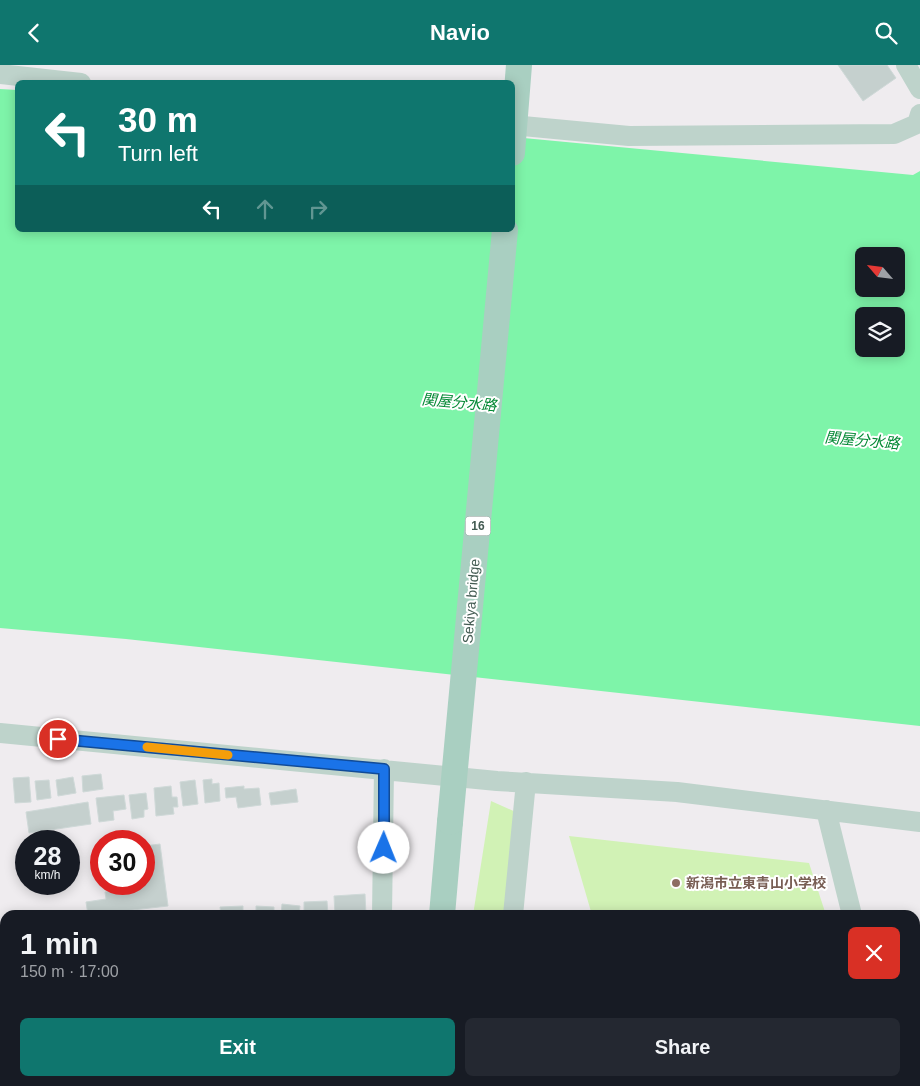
<!DOCTYPE html>
<meta charset="utf-8">
<style>
body{margin:0;font-family:Arial,"Noto Sans JP",sans-serif;background:#242831;color:#f1f3f6;height:100vh;display:flex;flex-direction:column;font-size:19px;white-space:nowrap}
*{box-sizing:border-box;margin:0}
p{font-size:16px;color:#9ea1a6}
.icon{flex:none;width:28px;height:28px;fill:none;stroke:currentColor;stroke-width:2;stroke-linecap:round;stroke-linejoin:round}
.map{position:relative;flex:1;overflow:hidden}
.panel{position:absolute;left:0px;top:845px;width:920px;height:176px;display:flex;flex-direction:column;background:#171b24;border-radius:15px 15px 0 0;box-shadow:0 2px 12px #0003}
.panel>*{flex:none}
.guide{position:absolute;left:15px;top:15px;width:500px;height:152px;border-radius:8px;box-shadow:0 2px 12px #0003;background:#0f766e;color:#fff;overflow:hidden}
.needle{width:32px;rotate:298deg}
.fabs{position:absolute;left:855px;top:182px;display:grid;gap:10px}
.fabs a{display:grid;place-items:center;width:50px;height:50px;border-radius:8px;background:#171b24;box-shadow:0 2px 12px #0003;font-size:25px}
.speed{position:absolute;left:15px;top:765px;display:flex;gap:10px;font-size:25px;font-weight:700;text-align:center}
.speed>*{display:grid;place-content:center;width:65px;height:65px;border-radius:50%;background:#171b24;box-shadow:0 2px 12px #0003;line-height:1}
.speed small{font-size:12px;font-weight:400}
.speed .limit{border:8px solid #d22;background:#fff;color:#111}
.pin{position:absolute;display:grid;place-items:center;width:42px;height:42px;color:#fff;margin:-21px;border:2px solid #fff;border-radius:50%;box-shadow:0 1px 5px #0007}
.me{position:absolute;width:55px;margin:-28px;rotate:1deg;stroke-linejoin:round;filter:drop-shadow(0 0 4px #0008)}
.turn{display:flex;align-items:center;gap:18px;height:105px;padding:0 20px;font-size:22px}
.turn .icon{width:65px;height:65px;stroke-width:2.5}
.turn b{display:block;font-size:35px;line-height:42px}
.lanes{display:flex;align-items:center;height:48px;padding:0 20px;background:#0003;justify-content:center;gap:25px;direction:ltr}
.lanes .off{opacity:.35}
.round{display:grid;place-items:center;flex:none;width:52px;height:52px;border-radius:8px;background:#242831}
.head{display:flex;align-items:center;justify-content:space-between;height:85px;padding:0 20px}
h1{font-size:30px;font-weight:700;line-height:38px}
.cta{display:flex;gap:10px;margin-top:auto;padding:10px 20px}
.cta a{flex:1;height:58px;border-radius:8px;background:#0f766e;color:#fff;font-size:20px;font-weight:700;line-height:58px;text-align:center}
.cta a+a{background:#242831;color:#f1f3f6}
header{display:flex;justify-content:space-between;align-items:center;height:65px;padding:0 20px;background:#0f766e;color:#fff;font-size:22px;font-weight:700}
.map>svg:first-child{display:block}
.green{fill:#d1f2b5}
.water{fill:#7ef4a9;fill-rule:evenodd}
.building{fill:#c5d0ce;stroke:#cfd9d8}
.lines{fill:none;stroke-linecap:round;stroke-linejoin:round}
.minor{stroke:#bed3cb;stroke-width:20}
.major{stroke:#a9cfc1;stroke-width:26}
.major-bridge{stroke:#a9cfc1;stroke-width:26}
.route-casing{stroke:#114b97;stroke-width:12}
.route{stroke:#1a73e8;stroke-width:9}
.slow{stroke:#f59e0b;stroke-width:9}
.education-dot{fill:#8d6e63;stroke:#fff;stroke-width:2}
.labels{text-anchor:middle;dominant-baseline:central;stroke-width:4;stroke-linejoin:round;paint-order:stroke}
.shield{fill:#fff;stroke:#7b8c86;stroke-width:1}
.shield-label{font-size:12px;font-weight:bold;fill:#435b52}
.street-label{font-size:14px;fill:#435b52;stroke:#fff}
.education-label{font-size:14px;font-weight:bold;fill:#785e54;stroke:#fff;text-anchor:start}
.water-label{font-size:15px;font-style:italic;fill:#048935;stroke:#fff}
</style>
<header><svg class="icon" aria-label="back" viewBox="0 0 24 24"><path d="M15 5l-7 7 7 7"/></svg>Navio<svg class="icon" aria-label="search" viewBox="0 0 24 24"><circle cx="10" cy="10" r="6"/><path d="M15 15l6 6"/></svg></header>
<div class="map">
<svg width="920" height="1021" viewBox="0 0 920 1021">
<rect width="100%" height="100%" fill="#efecef"/>
<path class="green" d="M 491,736 L 518,748 L 510,850 L 473,850 Z
M 569,771 L 809,798 L 826,850 L 592,850 Z
M 456,1016 L 519,1016 L 519,1021 L 456,1021 Z"/>
<path class="water" d="M 0,24 L 17,25 L 18,165 L 512,165 L 513,72 L 913,110 L 920,106 L 920,661 L 126,574 L 0,563 ZM 864,191 L 896,191 L 896,224 L 864,224 ZM 864,251 L 896,251 L 896,284 L 864,284 Z"/>
<path class="building" d="M 838,0 L 887,0 L 896,13 L 863,36 Z
M 101,709 L 103,724 L 83,727 L 82,711 Z
M 29,712 L 31,737 L 15,738 L 13,713 Z
M 73,712 L 76,728 L 58,731 L 56,715 Z
M 212,714 L 212,719 L 219,718 L 220,736 L 205,738 L 203,715 Z
M 49,715 L 51,733 L 37,735 L 35,716 Z
M 195,715 L 198,739 L 183,741 L 180,717 Z
M 171,721 L 172,732 L 177,732 L 178,742 L 173,742 L 174,749 L 156,751 L 154,723 Z
M 244,721 L 244,724 L 259,723 L 261,740 L 238,743 L 236,732 L 226,733 L 225,723 Z
M 296,724 L 298,737 L 271,740 L 269,728 Z
M 146,728 L 148,744 L 144,745 L 144,752 L 132,754 L 129,730 Z
M 124,730 L 126,744 L 113,746 L 114,755 L 99,757 L 96,733 Z
M 88,737 L 91,759 L 29,768 L 26,747 Z
M 160,779 L 168,841 L 88,850 L 86,837 L 106,834 L 105,827 L 118,825 L 117,819 L 144,819 L 144,781 Z
M 365,829 L 366,850 L 335,850 L 334,831 Z
M 327,836 L 328,850 L 304,850 L 304,837 Z
M 282,839 L 300,841 L 299,850 L 281,850 Z
M 243,841 L 243,850 L 221,850 L 220,842 Z
M 256,841 L 274,842 L 274,850 L 256,850 Z
M 189,847 L 212,847 L 211,850 L 189,850 Z
M 5,864 L 5,892 L 0,893 L 0,865 Z
M 915,884 L 917,889 L 920,888 L 920,1021 L 915,1005 Z
M 0,997 L 5,997 L 5,1007 L 0,1008 Z
M 0,1010 L 5,1010 L 5,1016 L 22,1016 L 22,1021 L 0,1021 Z
M 311,1016 L 348,1016 L 348,1021 L 312,1021 Z
M 623,1016 L 631,1016 L 632,1021 L 606,1021 Z
M 659,1016 L 689,1016 L 690,1021 L 660,1021 Z
M 806,1016 L 819,1016 L 820,1021 L 789,1021 Z
M 833,1016 L 866,1016 L 867,1021 L 835,1021 Z"/>
<g class="lines">
<path class="minor" d="M 906,0 L 920,24
M 0,9 L 81,18
M 512,60 L 629,71 L 894,69 L 917,59 L 920,49
M 0,668 L 497,716 L 677,727 L 920,757
M 826,745 L 852,850
M 382,850 L 384,704
M 513,850 L 526,717
M 522,1016 L 523,1021
M 900,1016 L 901,1021
M 374,1021 L 374,1016"/>
<path class="major" d="M 442,850 L 450,757
M 428,1021 L 428,1016"/>
<path class="major-bridge" d="M 512,88 L 519,0
M 450,757 L 505,165"/>
</g>
<g class="lines">
<g class="route-casing">
<path id="route" d="M 58,674 L 384,704 L 384,783"/>
</g>
<use href="#route" class="route"/>
<path class="slow" d="M 147,682 L 228,690"/>
</g>
<circle class="education-dot" cx="676" cy="818" r="5"/>
<g class="labels">
<rect class="shield" x="465.5" y="451.5" width="25" height="19" rx="4"/>
<g class="shield-label">
<text x="478" y="461">16</text>
</g>
<g class="street-label">
<text transform="translate(471 536) rotate(-85)">Sekiya bridge</text>
</g>
<g class="education-label">
<text x="686" y="818">新潟市立東青山小学校</text>
</g>
<g class="water-label">
<text transform="translate(459 337) rotate(5)">関屋分水路</text>
<text transform="translate(862 375) rotate(5)">関屋分水路</text>
</g>
</g>
</svg>
<div class="fabs">
<a><svg class="needle" viewBox="-14 -14 28 28"><path d="M0-13l5 13h-10z" fill="#e53935"/><path d="M0 13l5-13h-10z" fill="#9ea1a6"/></svg></a>
<a><svg class="icon" aria-label="layers" viewBox="0 0 24 24"><path d="M12 4l9 5-9 5-9-5zM3 14l9 5 9-5"/></svg></a>
</div>
<div class="speed"><div>28<small>km/h</small></div><div class="limit">30</div></div>
<div class="pin" style="left:58px;top:674px;background:#d93025"><svg class="icon" aria-label="arrive" viewBox="0 0 24 24"><path d="M6 21V4h12l-3 4 3 4H6"/></svg></div>
<svg class="me" style="left:384px;top:783px" viewBox="-20 -20 40 40"><circle r="19" fill="#fff"/><path d="M0-13L10 11 0 6-10 11z" fill="#1a73e8"/></svg>
<div class="guide">
<div class="turn"><svg class="icon" aria-label="left" viewBox="0 0 24 24"><path d="M17 20v-9H6M10 6l-5 5 5 5"/></svg><div><b>30 m</b>Turn left</div></div>
<div class="lanes"><svg class="icon" aria-label="left" viewBox="0 0 24 24"><path d="M17 20v-9H6M10 6l-5 5 5 5"/></svg><svg class="icon off" aria-label="ahead" viewBox="0 0 24 24"><path d="M12 20V5M6 11l6-6 6 6"/></svg><svg class="icon off" aria-label="right" viewBox="0 0 24 24"><path d="M7 20v-9h11M14 6l5 5-5 5"/></svg></div>
</div>
<section class="panel">
<div class="head"><div><h1>1 min</h1><p>150 m · 17:00</p></div><a class="round" style="background:#d93025;color:#fff"><svg class="icon" aria-label="close" viewBox="0 0 24 24"><path d="M6 6l12 12M18 6L6 18"/></svg></a></div>
<div class="cta"><a>Exit</a><a>Share</a></div>
</section>
</div>
